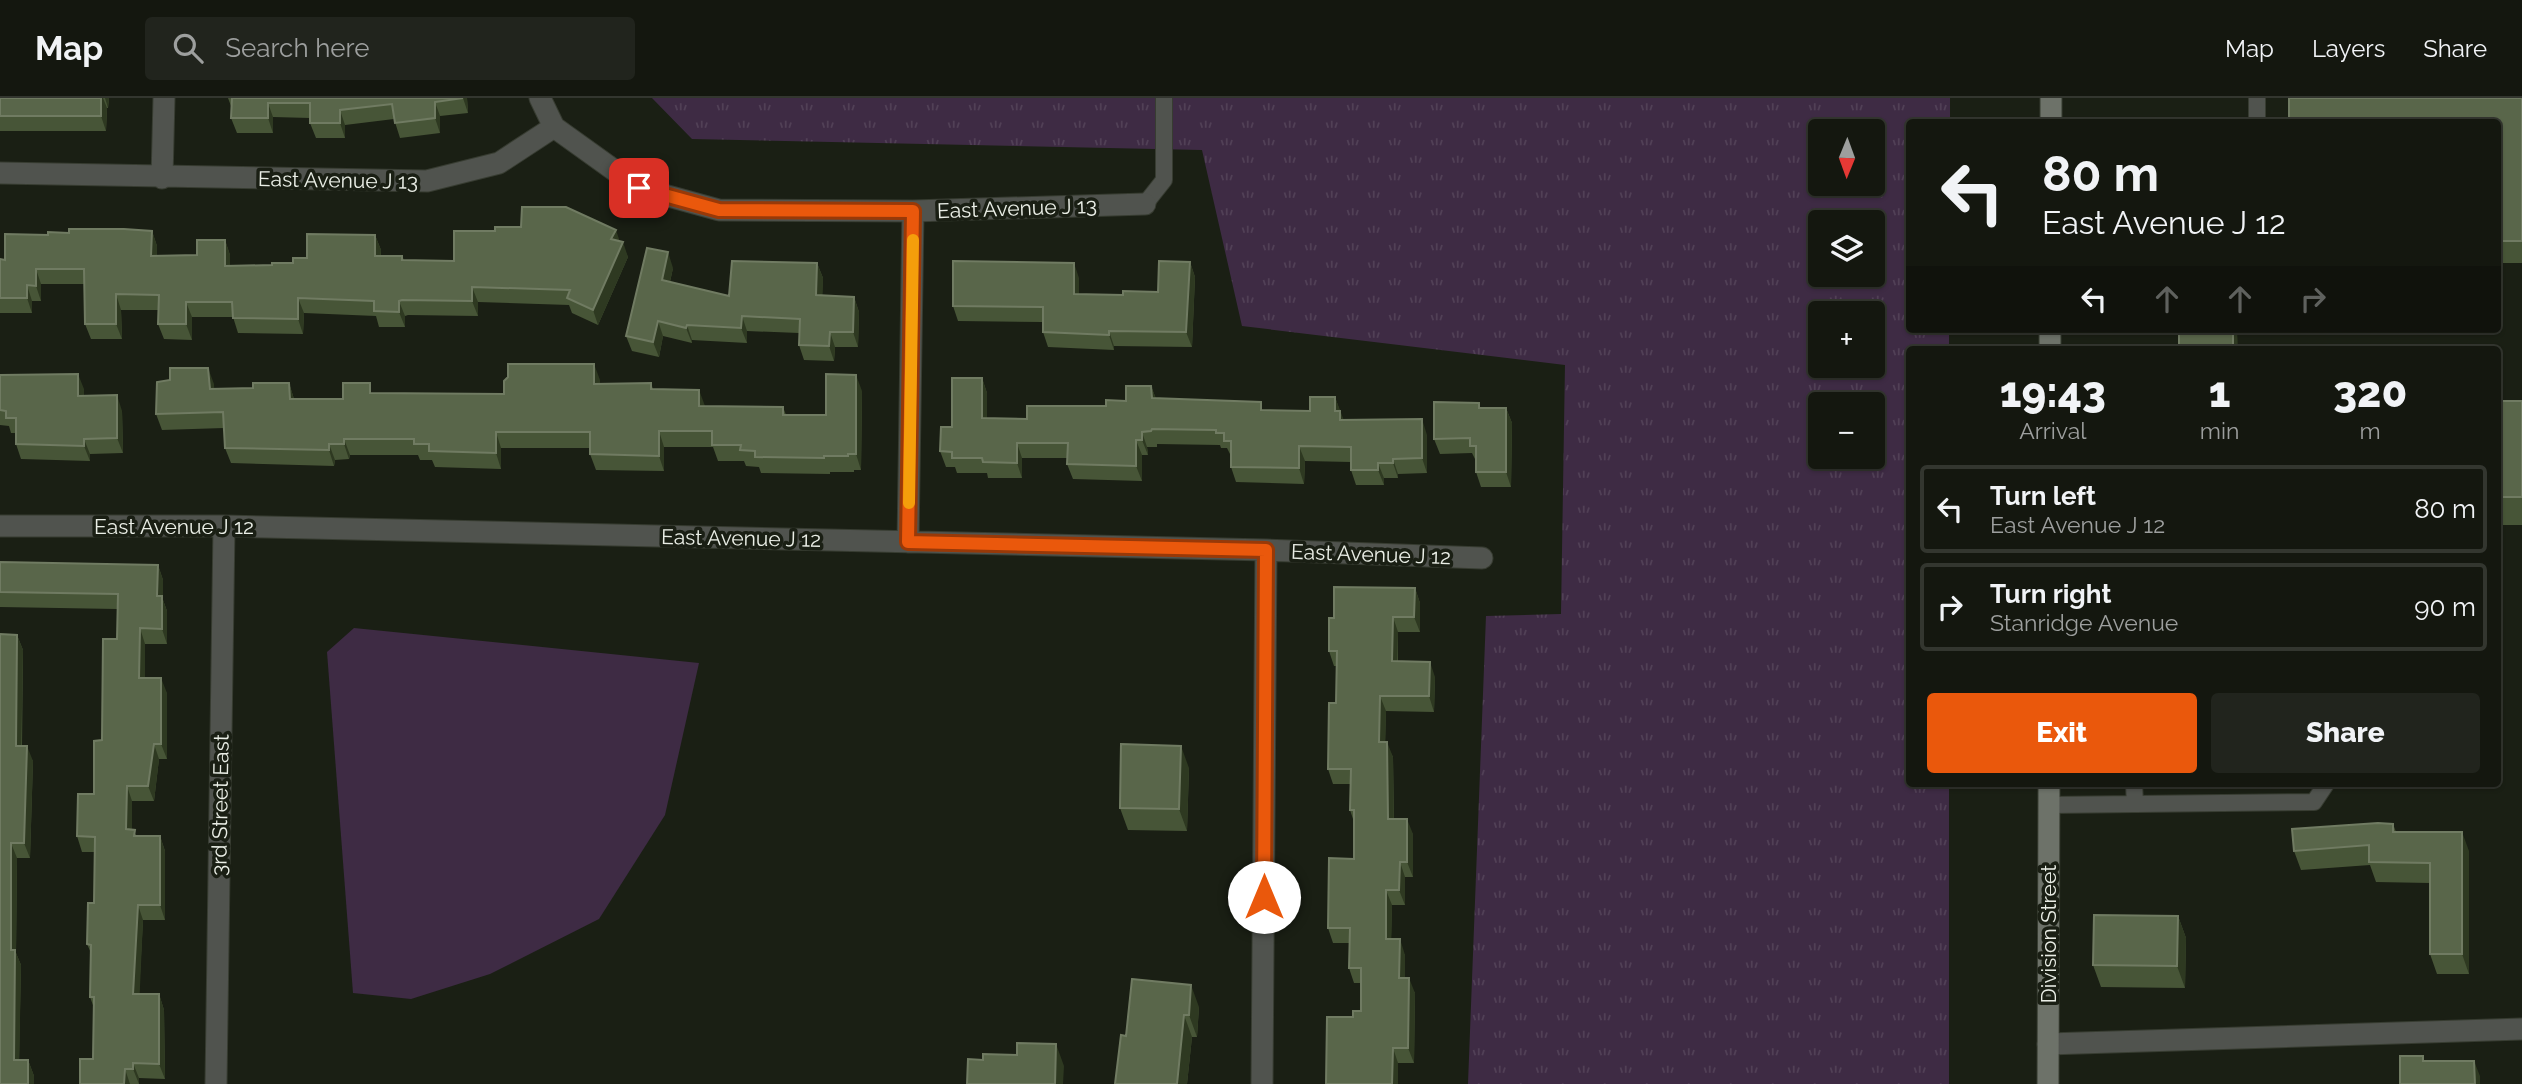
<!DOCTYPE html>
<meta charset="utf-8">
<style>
body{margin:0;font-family:Raleway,sans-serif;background:#21241d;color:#f1f3f6;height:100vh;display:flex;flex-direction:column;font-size:26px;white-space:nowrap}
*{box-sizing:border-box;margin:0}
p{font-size:23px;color:#9d9f9e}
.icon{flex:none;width:38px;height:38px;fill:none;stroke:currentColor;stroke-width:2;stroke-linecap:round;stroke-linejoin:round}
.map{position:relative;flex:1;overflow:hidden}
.details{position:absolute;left:1906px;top:248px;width:595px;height:441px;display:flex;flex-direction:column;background:#14170f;border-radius:7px;box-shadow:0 2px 5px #0004,0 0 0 2px #33362f}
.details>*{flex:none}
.hud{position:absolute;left:1906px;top:21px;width:595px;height:214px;border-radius:7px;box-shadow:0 2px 5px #0004,0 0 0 2px #33362f;background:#14170f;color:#f1f3f6;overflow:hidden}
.needle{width:46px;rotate:181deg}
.buttons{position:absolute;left:1808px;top:21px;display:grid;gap:14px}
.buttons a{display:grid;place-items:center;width:77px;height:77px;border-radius:7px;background:#14170f;box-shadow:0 2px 5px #0004,0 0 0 2px #33362f;font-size:35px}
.pin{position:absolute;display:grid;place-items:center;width:60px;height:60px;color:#fff;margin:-30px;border-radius:14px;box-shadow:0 4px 10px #0006}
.me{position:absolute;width:77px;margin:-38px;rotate:0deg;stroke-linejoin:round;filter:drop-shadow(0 0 5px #0008)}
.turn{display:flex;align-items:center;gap:24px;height:147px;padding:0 21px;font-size:32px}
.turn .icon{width:91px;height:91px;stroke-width:2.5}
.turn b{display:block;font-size:49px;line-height:60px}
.lanes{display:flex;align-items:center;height:66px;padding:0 21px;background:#0003;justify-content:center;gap:35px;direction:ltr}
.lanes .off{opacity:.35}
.eta{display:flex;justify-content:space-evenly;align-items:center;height:119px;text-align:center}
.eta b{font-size:42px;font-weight:800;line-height:49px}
.cta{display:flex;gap:14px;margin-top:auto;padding:14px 21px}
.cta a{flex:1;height:80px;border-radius:7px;background:#ea580c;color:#fff;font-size:28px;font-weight:800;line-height:80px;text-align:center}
.cta a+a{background:#21241d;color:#f1f3f6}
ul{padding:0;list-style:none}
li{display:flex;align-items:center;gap:21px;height:88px;margin:0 14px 10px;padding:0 7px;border:4px solid #33362f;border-radius:7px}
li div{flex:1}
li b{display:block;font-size:26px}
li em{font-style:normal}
header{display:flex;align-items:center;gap:42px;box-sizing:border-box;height:98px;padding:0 35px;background:#14170f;border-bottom:2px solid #33362f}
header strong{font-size:33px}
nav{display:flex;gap:38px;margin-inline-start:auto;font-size:24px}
.search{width:490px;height:63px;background:#21241d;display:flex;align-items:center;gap:18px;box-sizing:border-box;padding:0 24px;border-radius:7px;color:#9d9f9e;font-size:26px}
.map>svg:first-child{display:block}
.grass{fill:url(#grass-tufts);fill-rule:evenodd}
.garden{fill:#3e2b44}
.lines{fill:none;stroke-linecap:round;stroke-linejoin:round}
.service-casing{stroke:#373c31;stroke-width:18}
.minor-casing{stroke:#373c31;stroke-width:23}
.secondary-casing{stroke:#373c31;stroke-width:23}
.service{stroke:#50534e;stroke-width:16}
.minor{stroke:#50534e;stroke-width:21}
.secondary{stroke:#6d7269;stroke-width:21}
.wall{fill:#475537}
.shaded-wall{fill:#2e3921}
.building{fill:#59664a;stroke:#707b62;stroke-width:2}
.route-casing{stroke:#983908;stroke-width:18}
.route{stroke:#ea580c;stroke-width:12}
.slow{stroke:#f59e0b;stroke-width:12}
.labels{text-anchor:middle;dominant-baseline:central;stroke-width:7;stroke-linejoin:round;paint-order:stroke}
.street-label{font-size:21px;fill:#eaeee6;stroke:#1a1f14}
</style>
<header>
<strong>Map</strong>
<div class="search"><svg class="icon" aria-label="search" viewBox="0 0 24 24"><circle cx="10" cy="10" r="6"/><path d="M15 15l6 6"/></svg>Search here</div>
<nav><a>Map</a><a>Layers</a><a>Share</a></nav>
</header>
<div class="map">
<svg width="2522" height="986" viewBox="0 0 2522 986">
<defs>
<pattern id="grass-tufts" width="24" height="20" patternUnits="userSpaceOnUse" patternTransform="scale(1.75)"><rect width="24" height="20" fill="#3e2b44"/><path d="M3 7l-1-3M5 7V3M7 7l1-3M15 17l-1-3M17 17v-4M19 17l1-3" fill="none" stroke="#514056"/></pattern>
</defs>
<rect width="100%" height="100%" fill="#1a1f14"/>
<path class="grass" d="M 652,0 L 1950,0 L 1950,24 L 1909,24 L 1909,231 L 1949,231 L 1949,252 L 1909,252 L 1909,686 L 1949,686 L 1949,986 L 1468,986 L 1486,518 L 1561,516 L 1565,267 L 1242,228 L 1202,52 L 692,41 ZM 1820,33 L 1872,33 L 1872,86 L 1820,86 ZM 1820,124 L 1872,124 L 1872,177 L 1820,177 ZM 1820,215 L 1872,215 L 1872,268 L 1820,268 ZM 1820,306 L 1872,306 L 1872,359 L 1820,359 Z"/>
<path class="garden" d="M 354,530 L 699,565 L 665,717 L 599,821 L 490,876 L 411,901 L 353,895 L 327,554 Z"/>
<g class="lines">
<g class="service-casing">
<path id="service" d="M 2257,24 L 2257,0
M 1145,106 L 1164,82 L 1164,0
M 2134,686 L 2135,706
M 2049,707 L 2314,704 L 2326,686"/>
</g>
<g class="minor-casing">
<path id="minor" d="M 540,0 L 554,29 L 639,90 L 719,112 L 913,113 L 1145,106
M 0,75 L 427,83 L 499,65 L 554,29
M 162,80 L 164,0
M 0,428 L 224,428 L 1266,452 L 1482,460
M 908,444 L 913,113
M 2048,946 L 2522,931
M 216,986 L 224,428
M 1262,986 L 1266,452"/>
</g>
<g class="secondary-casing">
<path id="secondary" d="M 2051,24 L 2051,0
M 2050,252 L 2050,231
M 2048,986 L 2049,686"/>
</g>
<use href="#service" class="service"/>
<use href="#minor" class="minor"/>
<use href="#secondary" class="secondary"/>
</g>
<path class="wall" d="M 0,0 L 109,0 L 108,10 L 107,10 L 106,33 L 0,33 Z
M 228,0 L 467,0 L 468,15 L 440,18 L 440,35 L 400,40 L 394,21 L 345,27 L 345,40 L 316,40 L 310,25 L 310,20 L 273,19 L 273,35 L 237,35 L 231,20 L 231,8 Z
M 2522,0 L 2522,165 L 2497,165 L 2497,24 Z
M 152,133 L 157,148 L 157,157 L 197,157 L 225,142 L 230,157 L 230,168 L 272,167 L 293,165 L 375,137 L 381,152 L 381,158 L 402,158 L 404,162 L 454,163 L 620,143 L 628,159 L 598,227 L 572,215 L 569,207 L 478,204 L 478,218 L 408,217 L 405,218 L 405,229 L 379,229 L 376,218 L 304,215 L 303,236 L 238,235 L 233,219 L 192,219 L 192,242 L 164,241 L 158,226 L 158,212 L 121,212 L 122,241 L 91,241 L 85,226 L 85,186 L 41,186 L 41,203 L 32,203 L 32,215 L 0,215 L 0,161 L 5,162 L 48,137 L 69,135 Z
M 1190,164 L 1195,179 L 1192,249 L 1114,248 L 1114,252 L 1048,249 L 1043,234 L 1043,224 L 958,223 L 953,208 L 1079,180 L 1079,196 L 1123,197 L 1158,194 Z
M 817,165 L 823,180 L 822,198 L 854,199 L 859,214 L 858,249 L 835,249 L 834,263 L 804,262 L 799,247 L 799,235 L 747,233 L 747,245 L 692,242 L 692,245 L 663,238 L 659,259 L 632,253 L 626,238 L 673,170 L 670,184 L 729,198 Z
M 0,277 L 84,291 L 84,298 L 122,313 L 123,355 L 90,356 L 90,363 L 21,361 L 16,346 L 16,335 L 11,335 L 9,328 L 0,327 Z
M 982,280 L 987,295 L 987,320 L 1027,321 L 1106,308 L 1126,303 L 1151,288 L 1156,301 L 1264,312 L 1310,313 L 1335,299 L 1343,322 L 1427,337 L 1427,375 L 1398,376 L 1398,380 L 1384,380 L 1384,387 L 1356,387 L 1351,372 L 1351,364 L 1305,363 L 1304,386 L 1236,384 L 1231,369 L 1231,358 L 1227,350 L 1221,350 L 1220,347 L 1157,346 L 1157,349 L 1147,349 L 1148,357 L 1142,357 L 1142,383 L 1073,381 L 1067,366 L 1067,360 L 1022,360 L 1022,380 L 988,380 L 987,375 L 957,375 L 955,369 L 946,369 L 940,353 L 952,329 Z
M 170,282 L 214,286 L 214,291 L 253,290 L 289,285 L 294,301 L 343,301 L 374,295 L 504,296 L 600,282 L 600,286 L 651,285 L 653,291 L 705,308 L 783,309 L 786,317 L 826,317 L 862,293 L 861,372 L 854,372 L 854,374 L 830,374 L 830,376 L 761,375 L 759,369 L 746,368 L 744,363 L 718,363 L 713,349 L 664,349 L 664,373 L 596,372 L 590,356 L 590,350 L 501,350 L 501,371 L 435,369 L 432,362 L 420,362 L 418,357 L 350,357 L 349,361 L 335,362 L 334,368 L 231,365 L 225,350 L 224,330 L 162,332 L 156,316 Z
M 2497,303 L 2522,303 L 2522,427 L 2497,427 Z
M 1481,310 L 1506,310 L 1512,325 L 1511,389 L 1481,389 L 1476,374 L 1476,363 L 1472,355 L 1440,356 L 1434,341 Z
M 0,464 L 158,467 L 163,482 L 163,502 L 167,513 L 167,546 L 145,546 L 145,580 L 167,595 L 167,661 L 159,661 L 154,703 L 132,703 L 132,732 L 137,738 L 160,738 L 165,753 L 165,822 L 143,822 L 139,896 L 159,896 L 164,912 L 165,981 L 139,980 L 139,986 L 80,986 L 93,961 L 94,910 L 90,899 L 91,855 L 87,846 L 94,805 L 95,754 L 82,754 L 77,738 L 94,696 L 117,541 L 117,511 L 0,509 Z
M 1415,490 L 1420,505 L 1420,534 L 1398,534 L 1398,563 L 1435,579 L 1434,614 L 1386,613 L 1385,644 L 1393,659 L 1394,721 L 1413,736 L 1413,779 L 1405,779 L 1405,807 L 1392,807 L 1391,841 L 1405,857 L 1405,880 L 1415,895 L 1414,965 L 1398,965 L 1398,986 L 1326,986 L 1353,919 L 1361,913 L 1361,885 L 1354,885 L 1349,870 L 1349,845 L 1333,845 L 1328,830 L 1354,761 L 1354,724 L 1350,712 L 1350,686 L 1333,686 L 1328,671 L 1336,605 L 1337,568 L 1334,568 L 1329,553 L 1334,520 Z
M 17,537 L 23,552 L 22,648 L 33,663 L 30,760 L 17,760 L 16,855 L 21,867 L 19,962 L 28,962 L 34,978 L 0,986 Z
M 1189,670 L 1187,733 L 1128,732 L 1120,710 Z
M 2238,686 L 2292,686 L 2292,691 L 2240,690 Z
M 2393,726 L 2396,734 L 2469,753 L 2469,876 L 2437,876 L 2430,856 L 2430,785 L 2376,784 L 2370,767 L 2301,772 L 2294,753 Z
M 2178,818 L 2186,840 L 2185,890 L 2101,889 L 2093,867 Z
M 1199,909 L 1197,939 L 1192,939 L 1187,986 L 1115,986 L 1126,938 Z"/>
<path class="shaded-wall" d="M 101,0 L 103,0 L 107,10 L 106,33 L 101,18 Z
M 105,0 L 109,0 L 108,10 Z
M 463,0 L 467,0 L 468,15 Z
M 435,4 L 440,18 L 440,35 L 435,20 Z
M 268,5 L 273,19 L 273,35 L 268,20 Z
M 340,12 L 345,27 L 345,40 L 340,25 Z
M 616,132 L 621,147 L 611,141 Z
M 152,133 L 157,148 L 157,173 L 151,158 Z
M 375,137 L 381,152 L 380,173 L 375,158 Z
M 225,142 L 230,157 L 230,183 L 225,168 Z
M 623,144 L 628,159 L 598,227 L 593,212 Z
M 668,154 L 673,170 L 667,197 L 662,182 Z
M 1190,164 L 1195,179 L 1192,249 L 1186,234 Z
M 817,165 L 823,180 L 822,213 L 816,197 Z
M 1074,165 L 1079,180 L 1079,211 L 1074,196 Z
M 36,171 L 41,186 L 41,203 L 36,188 Z
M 27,187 L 32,203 L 32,215 L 27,200 Z
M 472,189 L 478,204 L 478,218 L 472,203 Z
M 116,196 L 121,212 L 122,241 L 116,226 Z
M 854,199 L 859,214 L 858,249 L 853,234 Z
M 298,200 L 304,215 L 303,236 L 298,221 Z
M 399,203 L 405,218 L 405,229 L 399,214 Z
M 186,204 L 192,219 L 192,242 L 186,226 Z
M 742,218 L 747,233 L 747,245 L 741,230 Z
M 658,223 L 663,238 L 659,259 L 653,244 Z
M 687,227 L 692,242 L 692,245 L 686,230 Z
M 2233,231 L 2237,231 L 2238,252 L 2233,252 Z
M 1109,233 L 1114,248 L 1114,252 L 1109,237 Z
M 830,234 L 835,249 L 834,263 L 829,248 Z
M 594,266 L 600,282 L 600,301 L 594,286 Z
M 208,270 L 214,286 L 215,307 L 210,291 Z
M 78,276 L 84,291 L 84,313 L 78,298 Z
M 856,277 L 862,293 L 861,372 L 856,356 Z
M 982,280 L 987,295 L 987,335 L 982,320 Z
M 289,285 L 294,301 L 290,301 Z
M 1151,288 L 1157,303 L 1152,300 Z
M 699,292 L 705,308 L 699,308 Z
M 117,297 L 122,313 L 123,355 L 117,340 Z
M 1335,299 L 1346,328 L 1340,323 L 1335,313 Z
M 1506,310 L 1512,325 L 1511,389 L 1506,374 Z
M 1422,321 L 1427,337 L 1427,375 L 1422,360 Z
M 659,333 L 664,349 L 664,373 L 659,358 Z
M 496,334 L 501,350 L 501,371 L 496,355 Z
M 1142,334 L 1147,349 L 1148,357 L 1142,342 Z
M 84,341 L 90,356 L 90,363 L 84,348 Z
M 344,341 L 350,357 L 349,361 L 344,346 Z
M 1136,342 L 1142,357 L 1142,383 L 1136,368 Z
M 1017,345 L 1022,360 L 1022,380 L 1017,365 Z
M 329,346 L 335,362 L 334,368 L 329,352 Z
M 1299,348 L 1305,363 L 1304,386 L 1299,370 Z
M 1393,361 L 1398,376 L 1398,380 L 1393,365 Z
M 1378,365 L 1384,380 L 1384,387 L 1378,372 Z
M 158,467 L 163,482 L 163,502 L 167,513 L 167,546 L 162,531 L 157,498 Z
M 1415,490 L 1420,505 L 1420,534 L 1414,519 Z
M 1393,519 L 1398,534 L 1397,578 L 1392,563 Z
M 140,530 L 145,546 L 145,595 L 139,580 Z
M 17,537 L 23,552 L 21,663 L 16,648 Z
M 1430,564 L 1435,579 L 1434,614 L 1429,598 Z
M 161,580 L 167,595 L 167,661 L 161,646 Z
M 1380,598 L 1386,613 L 1385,659 L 1379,644 Z
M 1387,644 L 1393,659 L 1394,736 L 1388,721 Z
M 154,646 L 159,661 L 154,703 L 148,688 Z
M 27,648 L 33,663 L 30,760 L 24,745 Z
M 1181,648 L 1189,670 L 1187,733 L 1179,711 Z
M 127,688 L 132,703 L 132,747 L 126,731 Z
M 1407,721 L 1413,736 L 1413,779 L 1407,764 Z
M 2462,734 L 2469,753 L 2469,876 L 2462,856 Z
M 160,738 L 165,753 L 165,822 L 160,807 Z
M 11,745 L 17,760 L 16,855 L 21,867 L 19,977 L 14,962 L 11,852 Z
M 1400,764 L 1405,779 L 1405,807 L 1399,792 Z
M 1386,792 L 1392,807 L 1391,856 L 1386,841 Z
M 138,807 L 143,822 L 139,911 L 133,896 Z
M 2178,818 L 2186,840 L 2185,890 L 2177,868 Z
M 1400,841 L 1405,857 L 1405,895 L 1399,880 Z
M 1409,880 L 1415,895 L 1414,965 L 1408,950 Z
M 1191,887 L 1199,909 L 1197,939 L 1189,917 Z
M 159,896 L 164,912 L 165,981 L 159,966 Z
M 1184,917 L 1192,939 L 1187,986 L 1177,986 Z
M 1056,946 L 1064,968 L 1063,986 L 1055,986 Z
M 1393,950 L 1398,965 L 1398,986 L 1392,986 Z
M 28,962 L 34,978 L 34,986 L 28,986 Z
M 2474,963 L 2480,978 L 2480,986 L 2475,986 Z
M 133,965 L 139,980 L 139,986 L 133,971 Z
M 125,971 L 130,986 L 124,986 Z"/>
<path class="building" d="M 0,0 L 101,0 L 101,18 L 0,18 Z
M 232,0 L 463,0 L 435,4 L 435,20 L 395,25 L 392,6 L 340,12 L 340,25 L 310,25 L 310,5 L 268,5 L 268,20 L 231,20 Z
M 2289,0 L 2522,0 L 2522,143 L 2497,143 L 2497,24 L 2289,24 Z
M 522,109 L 566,109 L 616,132 L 611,141 L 623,144 L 593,212 L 567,200 L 570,192 L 472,189 L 472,203 L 402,202 L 399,203 L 399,214 L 374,213 L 374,203 L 298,200 L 298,221 L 233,220 L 232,204 L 186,204 L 186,226 L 158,226 L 159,197 L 116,196 L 116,226 L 85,226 L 84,171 L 36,171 L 36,188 L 27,187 L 27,200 L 0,200 L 0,161 L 5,162 L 5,136 L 48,137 L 48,134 L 69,135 L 69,131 L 124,131 L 152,133 L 151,158 L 197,157 L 197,142 L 225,142 L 225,168 L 272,167 L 272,165 L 293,165 L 293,160 L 307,160 L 307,136 L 375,137 L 375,158 L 402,158 L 402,162 L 454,163 L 454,133 L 495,133 L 495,129 L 521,129 Z
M 647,150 L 668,154 L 662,182 L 729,198 L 732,163 L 817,165 L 816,197 L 854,199 L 853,234 L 830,234 L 829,248 L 799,247 L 800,221 L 742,218 L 741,230 L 687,227 L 686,230 L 658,223 L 653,244 L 626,238 Z
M 953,163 L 1074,165 L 1074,196 L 1123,197 L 1123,193 L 1158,194 L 1159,163 L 1190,164 L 1186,234 L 1109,233 L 1109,237 L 1043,234 L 1043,209 L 953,208 Z
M 2179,231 L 2233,231 L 2233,252 L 2179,252 Z
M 508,266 L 594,266 L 594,286 L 651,285 L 651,291 L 699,292 L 699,308 L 783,309 L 783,317 L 826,317 L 826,276 L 856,277 L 856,356 L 848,356 L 848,358 L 824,358 L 824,360 L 755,359 L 755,353 L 740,352 L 741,347 L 712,347 L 712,333 L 659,333 L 659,358 L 590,356 L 590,334 L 496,334 L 496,355 L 429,353 L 429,346 L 414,346 L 414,341 L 344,341 L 344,346 L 329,346 L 329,352 L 225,350 L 223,314 L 156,316 L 157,284 L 170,282 L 170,270 L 208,270 L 210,291 L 253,290 L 253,285 L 289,285 L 290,301 L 343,301 L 343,285 L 370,285 L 370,295 L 504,296 L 504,283 L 508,279 Z
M 78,276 L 78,298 L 117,297 L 117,340 L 84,341 L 84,348 L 16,346 L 16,320 L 6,320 L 6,313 L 0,312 L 0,277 Z
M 952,280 L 982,280 L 982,320 L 1027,321 L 1027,308 L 1106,308 L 1106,302 L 1126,303 L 1126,288 L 1151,288 L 1152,300 L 1261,304 L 1261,312 L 1310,313 L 1310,299 L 1335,299 L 1335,313 L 1340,313 L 1340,322 L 1422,321 L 1422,360 L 1393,361 L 1393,365 L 1378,365 L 1378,372 L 1351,372 L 1351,349 L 1299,348 L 1299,370 L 1231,369 L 1231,343 L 1224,343 L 1224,335 L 1216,335 L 1216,332 L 1152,331 L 1151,333 L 1142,334 L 1142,342 L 1136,342 L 1136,368 L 1067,366 L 1068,345 L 1017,345 L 1017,365 L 983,364 L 982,360 L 952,360 L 952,354 L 940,353 L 941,329 L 952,329 Z
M 2497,303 L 2522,303 L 2522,399 L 2497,399 Z
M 1434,304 L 1479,305 L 1479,310 L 1506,310 L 1506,374 L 1476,374 L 1476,348 L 1470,348 L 1470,340 L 1434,341 Z
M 0,464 L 158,467 L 157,498 L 162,498 L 162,531 L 140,530 L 139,580 L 161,580 L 161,646 L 154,646 L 148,688 L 127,688 L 126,731 L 135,732 L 134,738 L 160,738 L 160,807 L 138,807 L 133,896 L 159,896 L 159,966 L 133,965 L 133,971 L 125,971 L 124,986 L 80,986 L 80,961 L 93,961 L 94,899 L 90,899 L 91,847 L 87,846 L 88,805 L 94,805 L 95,739 L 77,738 L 78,696 L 94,696 L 94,643 L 102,642 L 103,541 L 117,541 L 118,496 L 0,494 Z
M 1334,489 L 1415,490 L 1414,519 L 1393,519 L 1392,563 L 1430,564 L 1429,598 L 1380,598 L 1379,644 L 1387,644 L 1388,721 L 1407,721 L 1407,764 L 1400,764 L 1399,792 L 1386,792 L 1386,841 L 1400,841 L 1399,880 L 1409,880 L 1408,950 L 1393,950 L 1392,986 L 1326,986 L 1327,919 L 1353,919 L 1353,913 L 1361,913 L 1361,870 L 1349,870 L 1350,830 L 1328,830 L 1329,760 L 1354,761 L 1354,712 L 1350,712 L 1351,671 L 1328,671 L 1329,605 L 1336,605 L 1337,553 L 1329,553 L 1329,520 L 1334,520 Z
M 0,536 L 17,537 L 16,648 L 27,648 L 24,745 L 11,745 L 11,852 L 15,852 L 14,962 L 28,962 L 28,986 L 0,986 Z
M 1121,646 L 1181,648 L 1179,711 L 1120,710 Z
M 2378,725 L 2393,726 L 2393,734 L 2462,734 L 2462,856 L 2430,856 L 2430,765 L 2369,764 L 2369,747 L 2294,753 L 2292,731 Z
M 2094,817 L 2178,818 L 2177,868 L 2093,867 Z
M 1132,881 L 1191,887 L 1189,917 L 1184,917 L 1177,986 L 1115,986 L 1121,937 L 1126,938 Z
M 1017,945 L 1056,946 L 1055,986 L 967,986 L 968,961 L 983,962 L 983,956 L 1017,957 Z
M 2400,958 L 2423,958 L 2423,963 L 2474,963 L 2475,986 L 2400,986 Z"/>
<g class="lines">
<g class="route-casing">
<path id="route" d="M 639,90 L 719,112 L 913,113 L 908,444 L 1266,452 L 1264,799"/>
</g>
<use href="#route" class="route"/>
<path class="slow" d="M 909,405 L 913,142"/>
</g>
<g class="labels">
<g class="street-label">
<text transform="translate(338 82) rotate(1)">East Avenue J 13</text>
<text transform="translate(1017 110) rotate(-2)">East Avenue J 13</text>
<text x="174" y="428">East Avenue J 12</text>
<text transform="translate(741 440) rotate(1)">East Avenue J 12</text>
<text transform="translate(1371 456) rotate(2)">East Avenue J 12</text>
<text transform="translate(220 707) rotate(-89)">3rd Street East</text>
<text transform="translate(2048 836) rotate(-90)">Division Street</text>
</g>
</g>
</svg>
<div class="buttons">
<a><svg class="needle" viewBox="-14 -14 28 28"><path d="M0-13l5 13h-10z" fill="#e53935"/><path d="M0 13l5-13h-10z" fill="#9d9f9e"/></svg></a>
<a><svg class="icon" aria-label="layers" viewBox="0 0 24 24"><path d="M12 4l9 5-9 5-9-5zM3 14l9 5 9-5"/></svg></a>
<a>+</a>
<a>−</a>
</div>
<div class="pin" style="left:639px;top:90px;background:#d93025"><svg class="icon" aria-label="arrive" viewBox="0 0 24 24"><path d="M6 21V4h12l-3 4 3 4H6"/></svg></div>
<svg class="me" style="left:1264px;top:799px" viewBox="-20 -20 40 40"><circle r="19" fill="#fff"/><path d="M0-13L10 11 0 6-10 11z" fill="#ea580c"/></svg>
<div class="hud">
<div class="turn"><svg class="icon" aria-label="left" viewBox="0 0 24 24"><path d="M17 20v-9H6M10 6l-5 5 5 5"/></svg><div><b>80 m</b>East Avenue J 12</div></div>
<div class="lanes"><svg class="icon" aria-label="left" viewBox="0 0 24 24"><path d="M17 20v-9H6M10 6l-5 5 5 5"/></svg><svg class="icon off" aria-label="ahead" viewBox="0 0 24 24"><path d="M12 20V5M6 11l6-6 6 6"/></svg><svg class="icon off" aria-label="ahead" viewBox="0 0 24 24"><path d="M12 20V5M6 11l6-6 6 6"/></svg><svg class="icon off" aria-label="right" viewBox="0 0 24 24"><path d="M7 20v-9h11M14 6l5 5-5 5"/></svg></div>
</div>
<section class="details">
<div class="eta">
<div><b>19:43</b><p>Arrival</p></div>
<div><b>1</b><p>min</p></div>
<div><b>320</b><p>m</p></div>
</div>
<ul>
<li><svg class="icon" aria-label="left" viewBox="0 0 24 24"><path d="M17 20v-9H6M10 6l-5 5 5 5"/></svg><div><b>Turn left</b><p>East Avenue J 12</p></div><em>80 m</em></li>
<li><svg class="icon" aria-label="right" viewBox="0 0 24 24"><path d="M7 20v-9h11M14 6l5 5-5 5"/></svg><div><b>Turn right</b><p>Stanridge Avenue</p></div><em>90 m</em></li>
</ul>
<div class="cta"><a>Exit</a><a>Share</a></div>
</section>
</div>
